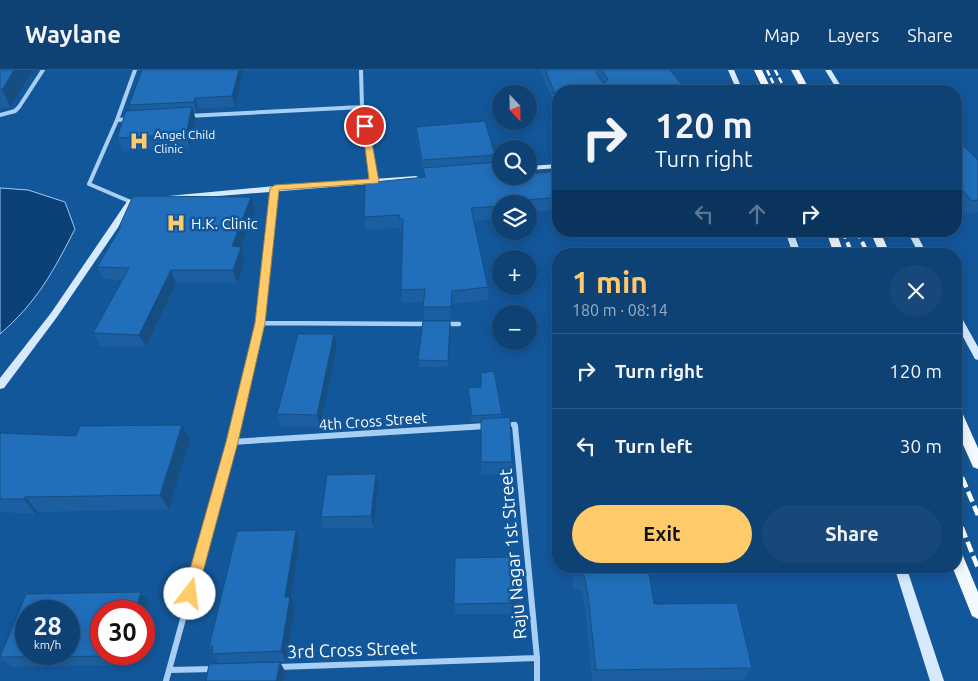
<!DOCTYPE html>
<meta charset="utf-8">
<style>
body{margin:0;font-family:Ubuntu,sans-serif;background:#174879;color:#f1f3f6;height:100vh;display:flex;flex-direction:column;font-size:19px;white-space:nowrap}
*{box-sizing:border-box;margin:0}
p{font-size:16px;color:#9bafc5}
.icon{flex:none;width:28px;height:28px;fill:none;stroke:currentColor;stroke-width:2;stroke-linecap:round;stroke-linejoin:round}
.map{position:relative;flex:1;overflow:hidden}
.details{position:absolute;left:552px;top:178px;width:410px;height:325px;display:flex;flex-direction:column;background:#0e4174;border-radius:20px;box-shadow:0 2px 12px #0003,0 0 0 1px #2e5a86}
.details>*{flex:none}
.guide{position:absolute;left:552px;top:15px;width:410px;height:152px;border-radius:20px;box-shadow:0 2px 12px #0003,0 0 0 1px #2e5a86;background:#0e4174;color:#f1f3f6;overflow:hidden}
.needle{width:32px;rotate:158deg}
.buttons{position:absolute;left:492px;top:15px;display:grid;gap:10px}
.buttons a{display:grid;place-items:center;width:45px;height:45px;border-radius:50%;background:#0e4174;box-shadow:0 2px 12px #0003,0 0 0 1px #2e5a86;font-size:25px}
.speed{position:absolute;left:15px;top:530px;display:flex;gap:10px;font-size:25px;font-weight:700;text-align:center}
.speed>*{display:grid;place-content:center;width:65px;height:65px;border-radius:50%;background:#0e4174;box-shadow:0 2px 12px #0003,0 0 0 1px #2e5a86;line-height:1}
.speed small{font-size:12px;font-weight:400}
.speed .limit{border:8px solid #d22;background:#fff;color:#111}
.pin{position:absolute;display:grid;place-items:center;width:42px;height:42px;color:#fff;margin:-21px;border:2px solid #fff;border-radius:50%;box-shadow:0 1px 5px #0007}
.me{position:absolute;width:55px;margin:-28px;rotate:15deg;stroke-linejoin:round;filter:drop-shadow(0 0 4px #0008)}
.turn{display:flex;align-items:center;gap:18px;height:105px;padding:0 20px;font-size:22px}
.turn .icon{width:65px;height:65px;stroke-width:2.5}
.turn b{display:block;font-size:35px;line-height:42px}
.lanes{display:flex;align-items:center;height:48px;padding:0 20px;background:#0003;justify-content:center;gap:25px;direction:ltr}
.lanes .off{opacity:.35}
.round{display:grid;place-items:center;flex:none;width:52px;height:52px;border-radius:26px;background:#174879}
.overview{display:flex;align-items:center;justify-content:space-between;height:85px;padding:0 20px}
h1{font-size:30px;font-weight:700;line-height:38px;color:#ffca6a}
.primary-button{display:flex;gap:10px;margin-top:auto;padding:10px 20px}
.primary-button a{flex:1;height:58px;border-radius:30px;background:#ffca6a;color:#111;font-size:20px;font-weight:700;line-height:58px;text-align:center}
.primary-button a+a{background:#174879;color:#f1f3f6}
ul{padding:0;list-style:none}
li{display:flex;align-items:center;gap:15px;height:75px;padding:0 20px;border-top:1px solid #2e5a86}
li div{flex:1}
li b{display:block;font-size:19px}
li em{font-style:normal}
header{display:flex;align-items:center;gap:30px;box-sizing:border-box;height:70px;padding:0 25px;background:#0e4174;border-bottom:1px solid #2e5a86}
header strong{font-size:24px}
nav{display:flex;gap:28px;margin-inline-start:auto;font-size:18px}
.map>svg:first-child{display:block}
.water{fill:#0c4177;stroke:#9acbf6}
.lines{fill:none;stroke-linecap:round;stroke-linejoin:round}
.street-far2{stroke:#a8cff3;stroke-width:4}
.street-far1{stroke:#a8cff3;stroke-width:4.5}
.street{stroke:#a8cff3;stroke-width:6}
.secondary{fill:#d7eafd;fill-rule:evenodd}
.primary{fill:#f4f9ff;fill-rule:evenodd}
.rail-far2{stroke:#fff;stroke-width:2.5;stroke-dasharray:6 2.5;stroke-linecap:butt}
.rail-far1{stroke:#fff;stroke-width:4;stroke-dasharray:8 4;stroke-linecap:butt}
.rail{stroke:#fff;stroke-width:4.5;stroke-dasharray:11 4.5;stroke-linecap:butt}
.wall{fill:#1c5fa0}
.shaded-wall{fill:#174e82}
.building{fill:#216fba;stroke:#174e82;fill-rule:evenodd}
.route{fill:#ffca6a;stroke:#a68345}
.labels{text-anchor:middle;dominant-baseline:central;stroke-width:5;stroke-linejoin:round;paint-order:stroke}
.far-poi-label{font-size:12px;fill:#fff;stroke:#13579b;text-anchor:start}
.poi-label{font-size:15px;fill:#fff;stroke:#13579b;text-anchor:start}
.street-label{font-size:15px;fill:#fff;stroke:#13579b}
.near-street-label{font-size:18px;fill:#fff;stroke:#13579b}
</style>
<header>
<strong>Waylane</strong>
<nav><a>Map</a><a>Layers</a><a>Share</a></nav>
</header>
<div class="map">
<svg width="978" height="611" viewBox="0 0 978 611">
<rect width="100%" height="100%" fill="#13579b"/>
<path class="water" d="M 0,118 L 28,120 L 65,132 L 75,159 C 53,202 37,232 0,264 Z"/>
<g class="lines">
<path class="street-far2" d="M 361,0 L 362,37 L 374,112
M 0,45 L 15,41 L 19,37 L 43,0
M 188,46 L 362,37
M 117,50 L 130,49
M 131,132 L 89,114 L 117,50 L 135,0
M 271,157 L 275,118"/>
<path class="street-far1" d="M 260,253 L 427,254
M 446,254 L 459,254
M 504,355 L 515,354 L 515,357
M 236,357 L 260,253 L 271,156
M 471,357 L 486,356"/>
<path class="street" d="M 515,356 L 537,588 L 537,611
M 232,372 L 486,356
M 278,597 L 537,588
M 169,600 L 214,599
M 166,611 L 236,356"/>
<path class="secondary" d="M 728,0 L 734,0 L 743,21 L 737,21 Z
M 825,0 L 831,0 L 844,21 L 838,21 Z
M 559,94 L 559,98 L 529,100 L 529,96 Z
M 416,106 L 420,108 L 419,110 L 168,130 L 164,128 L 168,126 L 275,116 Z
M 144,128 L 148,130 L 147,132 L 134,134 L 57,247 L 4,318 L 0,319 L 0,308 L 51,243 L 128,130 Z
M 785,161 L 793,161 L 801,184 L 793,184 Z
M 907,161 L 915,161 L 927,184 L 919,184 Z
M 956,242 L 959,243 L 978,277 L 978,290 L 975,289 L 956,254 Z
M 894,496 L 906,496 L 944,611 L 930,611 Z"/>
<path class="primary" d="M 754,0 L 762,0 L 772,21 L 764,21 Z
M 791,0 L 799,0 L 810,21 L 802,21 Z
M 826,161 L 836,161 L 844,184 L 834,184 Z
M 870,161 L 880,161 L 890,184 L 880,184 Z
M 956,339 L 961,340 L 978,378 L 978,399 L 973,397 L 956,359 Z
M 956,479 L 961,481 L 978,522 L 978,549 L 972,546 L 952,496 L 956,496 Z"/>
<path class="rail-far2" d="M 767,0 L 777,21
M 775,0 L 786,21"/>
<path class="rail-far1" d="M 843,161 L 852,184
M 857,161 L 868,184"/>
<path class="rail" d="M 956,393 L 978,445
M 956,443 L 978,498"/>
</g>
<path class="wall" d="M 0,0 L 10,37 L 0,38 Z
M 243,0 L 235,37 L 198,38 L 197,42 L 193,42 L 196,50 L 190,77 L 123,81 L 117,68 L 131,40 L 129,35 Z
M 541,0 L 670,0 L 687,21 L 559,21 L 559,58 L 550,35 L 550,25 L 541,2 Z
M 416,57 L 495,85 L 495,93 L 501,106 L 559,101 L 559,140 L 529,142 L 529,134 L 501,134 L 501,148 L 474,151 L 488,217 L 488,230 L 452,234 L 451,250 L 424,250 L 423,237 L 423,232 L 402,233 L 401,220 L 403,162 L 401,162 L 400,158 L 366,160 L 364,147 L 424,107 L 417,70 Z
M 956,69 L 978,90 L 978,142 L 965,144 L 956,133 Z
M 255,140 L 241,177 L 245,189 L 237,213 L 176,213 L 146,277 L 100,276 L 93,263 L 122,210 L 103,209 L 97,197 L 120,159 L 119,157 Z
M 451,258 L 448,297 L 419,297 L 418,290 Z
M 337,277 L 320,357 L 281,357 L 277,344 Z
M 468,318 L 502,344 L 502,347 L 512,392 L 512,404 L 481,405 L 481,352 L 472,352 Z
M 0,363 L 190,370 L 169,439 L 38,442 L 36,444 L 0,442 Z
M 378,416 L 374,458 L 324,458 L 321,447 Z
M 300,471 L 291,528 L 295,537 L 286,591 L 219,593 L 212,584 L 212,581 L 209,577 Z
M 572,496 L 648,496 L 654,534 L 752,598 L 744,610 L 592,611 L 585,538 L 581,519 L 573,519 Z
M 149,533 L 131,595 L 12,597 L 0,588 L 0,586 Z
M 512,533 L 511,544 L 455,544 L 454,534 Z"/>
<path class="shaded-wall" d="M 14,0 L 33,0 L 10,37 L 2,20 Z
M 239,0 L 243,0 L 235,37 L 232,26 Z
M 195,28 L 198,38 L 197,42 L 194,32 Z
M 192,37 L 196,50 L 190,77 L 186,64 Z
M 251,127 L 255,140 L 236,189 L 232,176 Z
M 241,177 L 245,189 L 237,213 L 233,200 Z
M 171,200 L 176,213 L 146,277 L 139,265 Z
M 452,221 L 452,234 L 451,250 L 451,237 Z
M 450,251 L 451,258 L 448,297 L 448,291 Z
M 334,264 L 337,277 L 320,357 L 317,345 Z
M 182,355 L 190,370 L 169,439 L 160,425 Z
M 376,404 L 378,416 L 374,458 L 371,446 Z
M 25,427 L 38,442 L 36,444 L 24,429 Z
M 296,460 L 300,471 L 291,528 L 295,537 L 286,591 L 281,581 L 285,527 Z
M 141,522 L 149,533 L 144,552 L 144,541 L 135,541 Z
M 122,584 L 135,584 L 131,595 L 122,586 Z
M 280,592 L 285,601 L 283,611 L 276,611 Z"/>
<path class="building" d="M 0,0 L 14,0 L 2,20 L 0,20 Z
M 142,0 L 239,0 L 232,26 L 195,28 L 194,32 L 129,35 Z
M 545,0 L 597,0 L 596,3 L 602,12 L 605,13 L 608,9 L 602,0 L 670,0 L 687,21 L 559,21 L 559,44 L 550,24 L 555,23 Z
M 192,37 L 186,64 L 117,68 L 126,41 Z
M 485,51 L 495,85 L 422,90 L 416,57 Z
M 956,69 L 978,90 L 978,130 L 972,131 L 956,112 Z
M 497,92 L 499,102 L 501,102 L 501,106 L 529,106 L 529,104 L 559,101 L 559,127 L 527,130 L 528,133 L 501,134 L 501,136 L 471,138 L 488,217 L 452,221 L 451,237 L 423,237 L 425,219 L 401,220 L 403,149 L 400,149 L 399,145 L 364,147 L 365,113 L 425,107 L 423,98 Z
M 133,126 L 251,127 L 232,176 L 241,177 L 233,200 L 171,200 L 139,265 L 93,263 L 129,198 L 97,197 L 121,157 L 119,157 Z
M 423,251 L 450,251 L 448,291 L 418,290 Z
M 298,264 L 334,264 L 317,345 L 277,344 Z
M 494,301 L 502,344 L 472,346 L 468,318 L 481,317 L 481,303 Z
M 510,347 L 512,392 L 481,392 L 481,349 Z
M 182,355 L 160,425 L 25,427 L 24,429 L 0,429 L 0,363 L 76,366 L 80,356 Z
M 376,404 L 371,446 L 321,447 L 327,405 Z
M 296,460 L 285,527 L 290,527 L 281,581 L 212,584 L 213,576 L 209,577 L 237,461 Z
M 510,487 L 512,533 L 454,534 L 455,488 Z
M 575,496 L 648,496 L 654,534 L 737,533 L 752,598 L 596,600 L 588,525 L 584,505 L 576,505 Z
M 141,522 L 135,541 L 101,541 L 101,584 L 122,584 L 122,586 L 0,587 L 26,524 ZM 26,541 L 69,541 L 69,584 L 26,584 Z
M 280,592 L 276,611 L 206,611 L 209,594 Z"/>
<path class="route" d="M 362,54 L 369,56 L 379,112 L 377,113 L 279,120 L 265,253 L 238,372 L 197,524 L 195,529 L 190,531 L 185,529 L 183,524 L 226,372 L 255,253 L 270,118 L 275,115 L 369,109 Z"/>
<defs>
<g id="hospital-bare" transform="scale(1.5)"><path d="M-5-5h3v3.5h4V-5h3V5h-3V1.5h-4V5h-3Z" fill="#ffca6a" stroke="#13579b" stroke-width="2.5" paint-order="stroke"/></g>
</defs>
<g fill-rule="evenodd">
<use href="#hospital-bare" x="139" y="71"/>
<use href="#hospital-bare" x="176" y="153"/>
</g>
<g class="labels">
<g class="far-poi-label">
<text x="154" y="64">Angel Child<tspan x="154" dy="14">Clinic</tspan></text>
</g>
<g class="poi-label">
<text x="191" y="153">H.K. Clinic</text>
</g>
<g class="street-label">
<text transform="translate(373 351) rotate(-4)">4th Cross Street</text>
</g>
<g class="near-street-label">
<text transform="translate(512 484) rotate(-95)">Raju Nagar 1st Street</text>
<text transform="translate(352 579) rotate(-2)">3rd Cross Street</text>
</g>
</g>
</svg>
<div class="buttons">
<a><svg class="needle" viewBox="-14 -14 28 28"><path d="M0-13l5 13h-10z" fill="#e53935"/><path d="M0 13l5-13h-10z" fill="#9bafc5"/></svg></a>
<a><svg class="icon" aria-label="search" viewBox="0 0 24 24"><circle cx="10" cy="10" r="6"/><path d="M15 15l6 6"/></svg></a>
<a><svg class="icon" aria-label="layers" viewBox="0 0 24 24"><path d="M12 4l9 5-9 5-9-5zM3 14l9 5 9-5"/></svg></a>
<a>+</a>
<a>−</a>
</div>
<div class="speed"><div>28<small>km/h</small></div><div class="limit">30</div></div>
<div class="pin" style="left:365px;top:56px;background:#d93025"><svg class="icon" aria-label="arrive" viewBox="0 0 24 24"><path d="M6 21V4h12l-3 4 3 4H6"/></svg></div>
<svg class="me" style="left:190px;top:524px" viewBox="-20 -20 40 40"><circle r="19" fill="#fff"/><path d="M0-13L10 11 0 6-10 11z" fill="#ffca6a"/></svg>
<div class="guide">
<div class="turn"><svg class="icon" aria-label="right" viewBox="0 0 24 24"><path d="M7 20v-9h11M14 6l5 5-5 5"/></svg><div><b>120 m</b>Turn right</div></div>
<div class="lanes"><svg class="icon off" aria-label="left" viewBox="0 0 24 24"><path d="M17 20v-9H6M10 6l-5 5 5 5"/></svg><svg class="icon off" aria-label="ahead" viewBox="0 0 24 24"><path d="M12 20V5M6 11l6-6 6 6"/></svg><svg class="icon" aria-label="right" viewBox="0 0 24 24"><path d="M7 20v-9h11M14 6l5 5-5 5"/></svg></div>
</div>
<section class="details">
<div class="overview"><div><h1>1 min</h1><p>180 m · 08:14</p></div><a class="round"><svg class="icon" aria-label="close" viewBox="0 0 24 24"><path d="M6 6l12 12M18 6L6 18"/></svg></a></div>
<ul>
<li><svg class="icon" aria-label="right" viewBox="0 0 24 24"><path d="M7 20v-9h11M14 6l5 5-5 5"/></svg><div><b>Turn right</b></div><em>120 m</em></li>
<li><svg class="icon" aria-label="left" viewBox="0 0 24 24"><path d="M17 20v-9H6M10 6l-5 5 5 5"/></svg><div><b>Turn left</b></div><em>30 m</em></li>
</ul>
<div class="primary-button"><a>Exit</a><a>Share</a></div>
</section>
</div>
